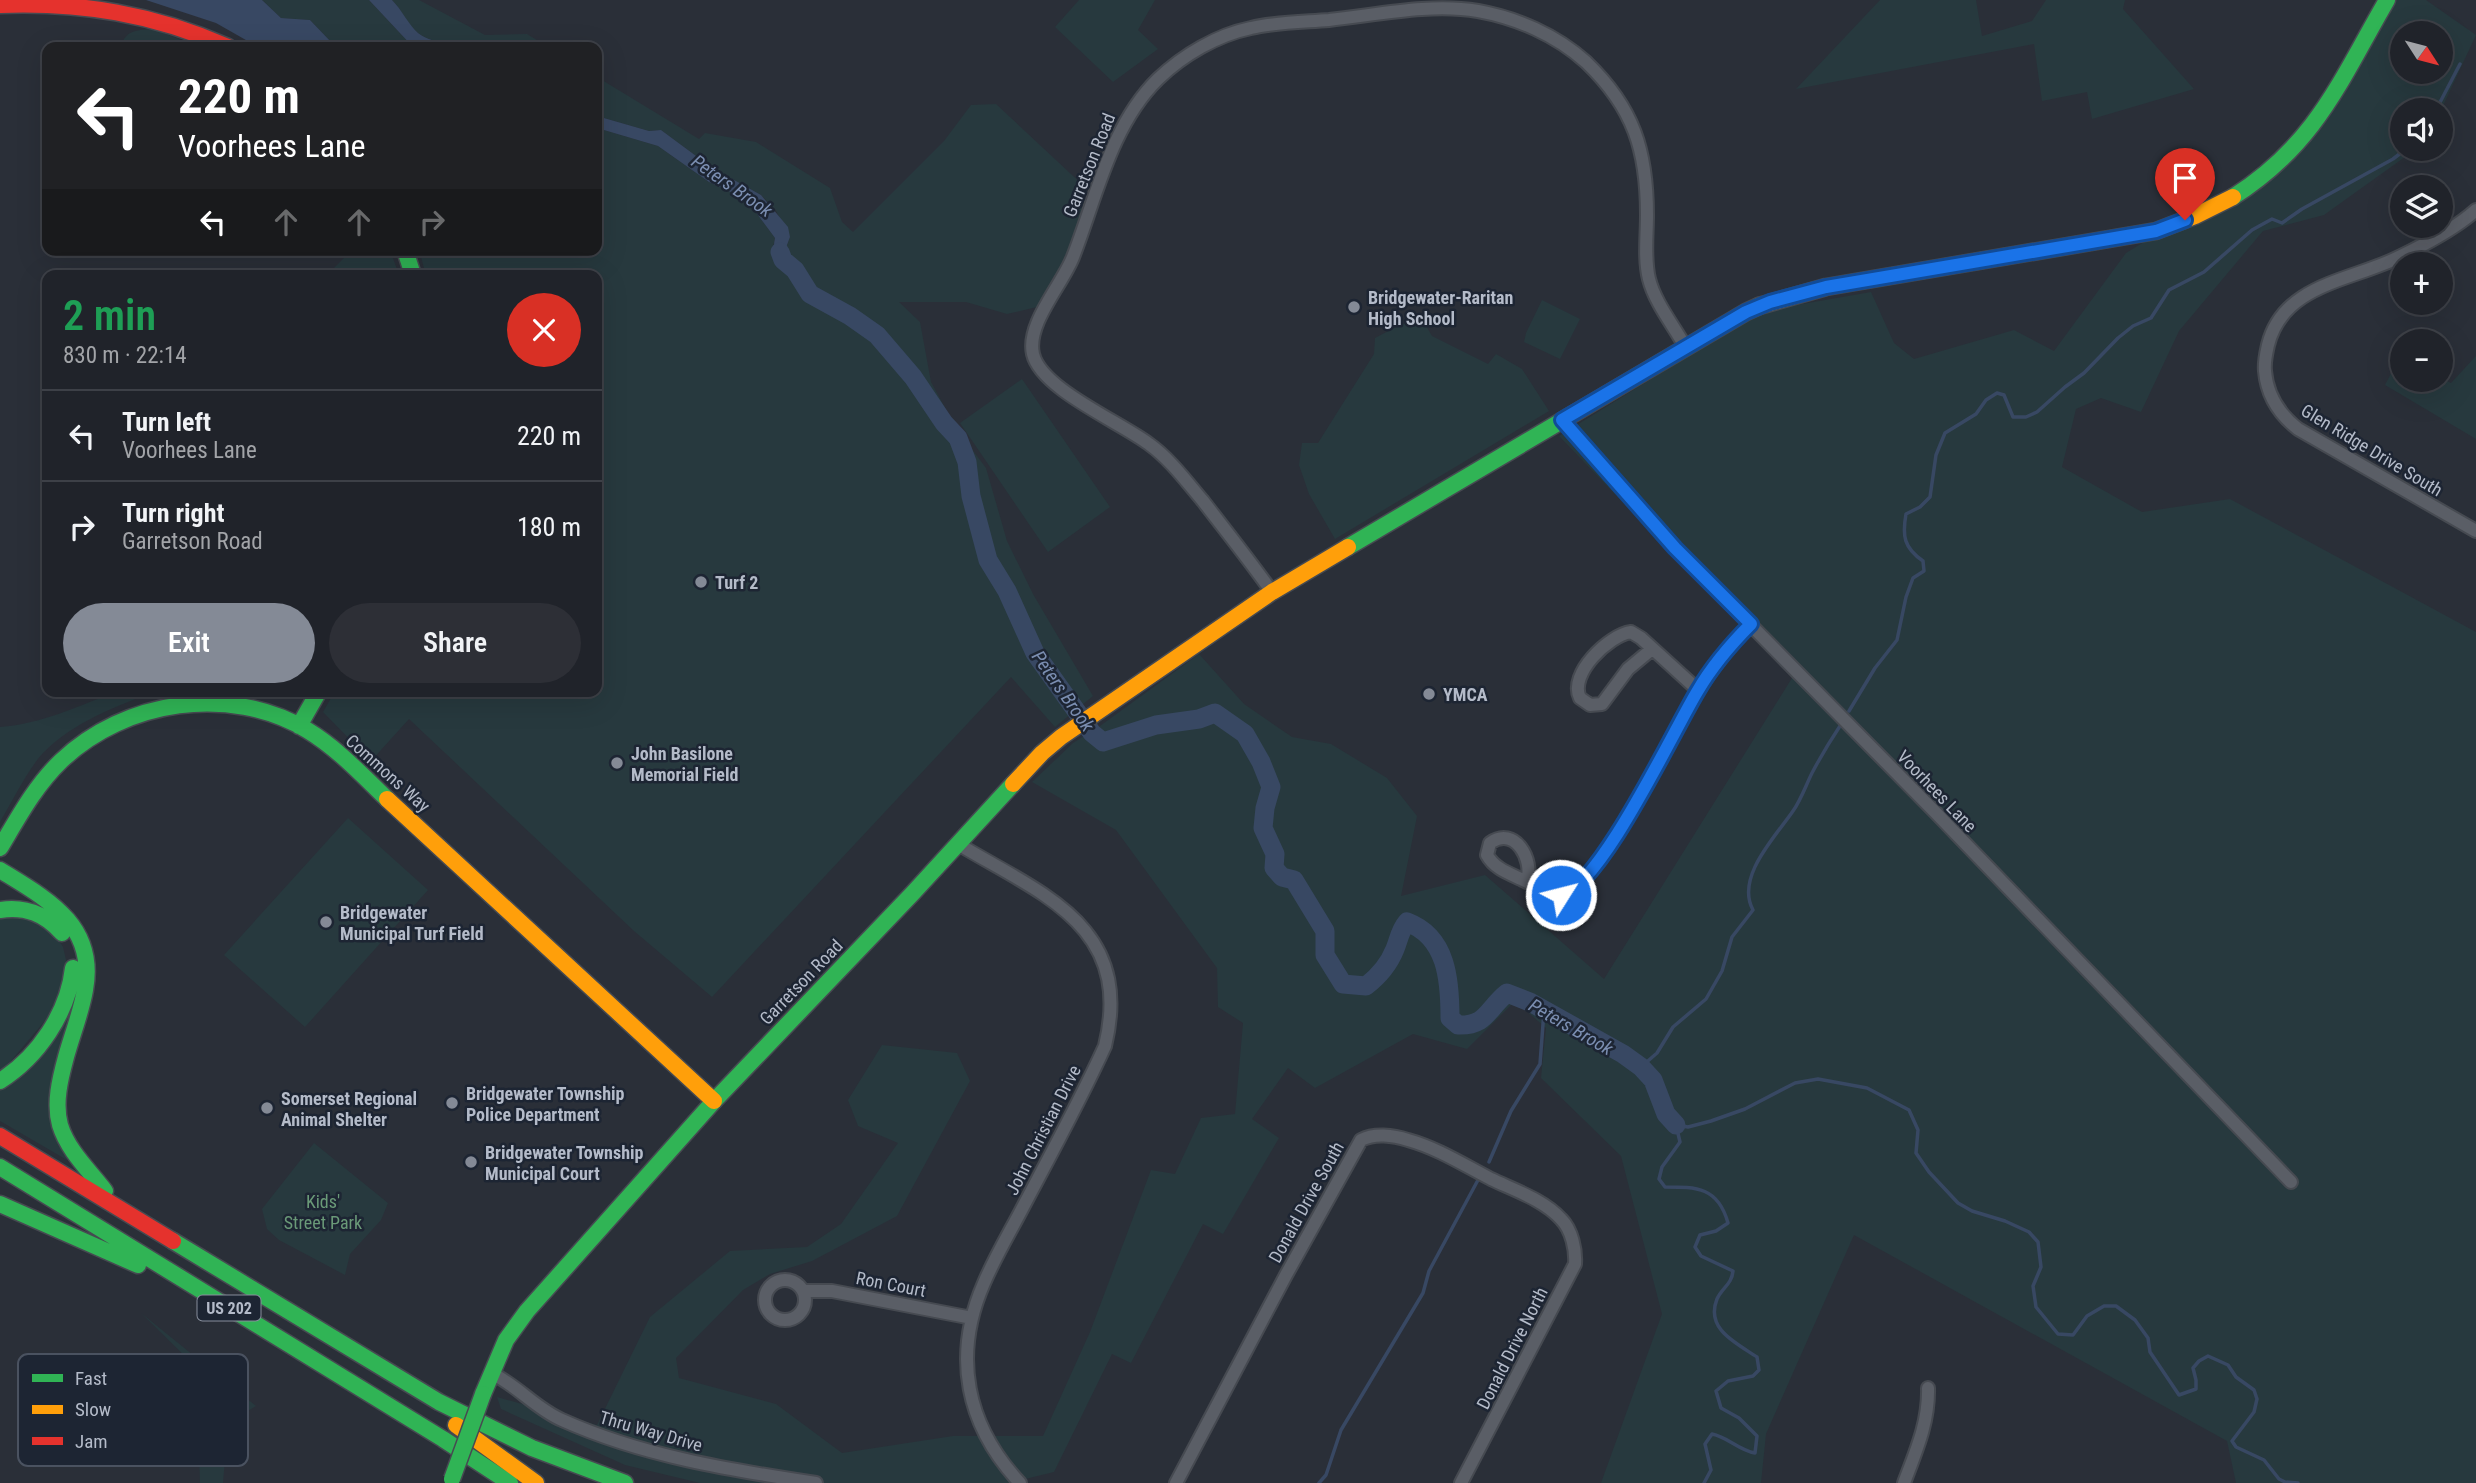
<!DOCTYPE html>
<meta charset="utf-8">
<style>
body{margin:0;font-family:"Roboto Condensed",sans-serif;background:#2d2f36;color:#f1f3f6;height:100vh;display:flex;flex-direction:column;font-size:26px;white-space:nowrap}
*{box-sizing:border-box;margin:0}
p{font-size:23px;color:#a2a4a8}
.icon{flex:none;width:38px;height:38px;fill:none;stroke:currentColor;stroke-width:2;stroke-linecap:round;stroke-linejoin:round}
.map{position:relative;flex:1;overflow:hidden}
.details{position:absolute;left:42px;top:270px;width:560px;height:427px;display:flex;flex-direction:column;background:#20232a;border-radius:14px;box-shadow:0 7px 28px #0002,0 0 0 2px #3d4047}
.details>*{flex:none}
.guide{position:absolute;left:42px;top:42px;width:560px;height:214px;border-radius:14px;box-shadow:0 7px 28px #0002,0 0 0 2px #3d4047;background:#202124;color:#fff;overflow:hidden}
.needle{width:46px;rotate:126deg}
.buttons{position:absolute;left:2390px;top:21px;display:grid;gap:14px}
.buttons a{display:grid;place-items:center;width:63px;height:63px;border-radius:50%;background:#20232a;box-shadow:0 7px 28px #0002,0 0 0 2px #3d4047;font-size:35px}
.pin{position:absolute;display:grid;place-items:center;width:60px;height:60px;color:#fff;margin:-72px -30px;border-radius:50% 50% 50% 0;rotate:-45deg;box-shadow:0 0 7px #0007}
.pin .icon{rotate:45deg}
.me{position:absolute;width:77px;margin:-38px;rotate:54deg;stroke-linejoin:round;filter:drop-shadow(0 0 5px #0008)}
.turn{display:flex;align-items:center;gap:24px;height:147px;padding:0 21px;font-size:32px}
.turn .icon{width:91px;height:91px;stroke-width:2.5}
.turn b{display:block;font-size:49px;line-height:60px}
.lanes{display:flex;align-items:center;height:66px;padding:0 21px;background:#0003;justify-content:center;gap:35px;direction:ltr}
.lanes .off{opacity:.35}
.round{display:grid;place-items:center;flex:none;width:74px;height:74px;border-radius:37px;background:#2d2f36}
.summary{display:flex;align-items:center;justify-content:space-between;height:119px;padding:0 21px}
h1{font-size:42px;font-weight:600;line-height:52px;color:#1e9e55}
.cta{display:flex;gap:14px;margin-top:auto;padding:14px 21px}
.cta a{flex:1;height:80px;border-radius:42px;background:#848a96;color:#fff;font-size:28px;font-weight:600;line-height:80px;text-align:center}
.cta a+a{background:#2d2f36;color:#f1f3f6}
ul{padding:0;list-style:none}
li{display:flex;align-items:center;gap:21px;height:91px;padding:0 21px;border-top:2px solid #3d4047}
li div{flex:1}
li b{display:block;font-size:26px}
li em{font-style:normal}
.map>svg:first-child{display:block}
.green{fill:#27393e;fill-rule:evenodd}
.water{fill:#384863}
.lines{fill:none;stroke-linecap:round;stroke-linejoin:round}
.stream{stroke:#384863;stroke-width:3.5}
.river{stroke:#384863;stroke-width:19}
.street-casing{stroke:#464a51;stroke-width:16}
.fast-casing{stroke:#464a51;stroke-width:19}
.slow-casing{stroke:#464a51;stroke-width:19}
.jam-casing{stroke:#464a51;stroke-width:19}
.street{stroke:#5a5e66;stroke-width:12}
.fast{stroke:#30b455;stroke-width:16}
.slow{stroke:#ff9f0a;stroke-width:16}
.jam{stroke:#e5322d;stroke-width:16}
.fast-bridge-casing{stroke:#464a51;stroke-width:19;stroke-linecap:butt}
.fast-bridge{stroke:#30b455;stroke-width:16}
.route-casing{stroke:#114b97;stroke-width:18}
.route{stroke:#1a73e8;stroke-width:12}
.poi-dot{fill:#848a96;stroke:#1d2533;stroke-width:2.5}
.labels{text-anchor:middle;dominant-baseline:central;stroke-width:5;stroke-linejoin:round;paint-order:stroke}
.shield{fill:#1d2533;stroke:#878e9c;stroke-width:2}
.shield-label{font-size:16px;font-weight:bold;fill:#b4bbc9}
.street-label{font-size:18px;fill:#b4bbc9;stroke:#1d2533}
.poi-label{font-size:18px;font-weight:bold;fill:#b4bbc9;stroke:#1d2533;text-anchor:start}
.park-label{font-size:18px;fill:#6a9a78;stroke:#1d2533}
.water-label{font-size:19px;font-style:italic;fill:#7b8eb1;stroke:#1d2533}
.key{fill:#1d2533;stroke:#4a5260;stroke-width:2}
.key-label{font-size:19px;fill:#b4bbc9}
</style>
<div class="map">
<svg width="2476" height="1483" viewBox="0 0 2476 1483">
<rect width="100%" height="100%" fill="#2a2f38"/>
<path class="green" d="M 262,0 L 369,0 L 413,47 L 334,45 L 310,20 L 281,18 Z
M 392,0 L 419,0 L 485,35 L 527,34 L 548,47 L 450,47 C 440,41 426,40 418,33 C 407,24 402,10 392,0 Z
M 1079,0 L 1155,0 L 1138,30 L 1158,49 L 1113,82 L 1055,27 Z
M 1880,0 L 1976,0 L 1982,36 L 2032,21 L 2046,0 L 2125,0 L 2123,9 L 2194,89 L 2092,119 L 2087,92 L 2042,101 L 2034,44 L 1796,89 Z
M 2385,0 L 2426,0 L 2476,35 L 2441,110 L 2403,110 L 2403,149 L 2416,149 L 2324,215 L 2263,231 L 2179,331 L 2141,412 L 2101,398 L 2076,409 L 2062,467 L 2142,512 L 2230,499 L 2476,632 L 2476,1483 L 2236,1483 L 2227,1441 L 1854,1235 L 1766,1434 L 1761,1483 L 1601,1483 L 1662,1314 L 1621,1156 L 1541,1078 L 1546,1028 L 1515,1001 L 1467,1049 L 1413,1034 L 1315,1088 L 1288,1068 L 1252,1119 L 1279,1138 L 1223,1234 L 1203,1224 L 1131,1363 L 1112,1354 L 1054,1472 L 1009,1483 L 700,1483 L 625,1465 L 501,1409 L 497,1397 L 597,1425 L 650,1317 L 730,1251 L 807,1247 L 841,1224 L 898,1143 L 858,1126 L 848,1100 L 882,1045 L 957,1053 L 970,1081 L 897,1216 L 812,1261 L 770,1274 L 743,1290 L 676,1358 L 679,1378 L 776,1404 L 842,1453 L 953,1436 L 1043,1436 L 1090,1332 L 1151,1170 L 1175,1174 L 1201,1118 L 1235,1114 L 1243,1023 L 1218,1007 L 1217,968 L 1116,830 L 1032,782 L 1073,743 L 1100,726 L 1199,654 L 1244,704 L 1292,737 L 1331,744 L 1387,778 L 1417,816 L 1401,896 L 1485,875 L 1604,979 L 1792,678 L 1559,436 L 1685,358 L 1755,317 L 1785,307 L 1871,292 L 1894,343 L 1914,359 L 2014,330 L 2054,351 L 2126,253 L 2292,151 ZM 2403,33 L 2441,33 L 2441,72 L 2403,72 Z
M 153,29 L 195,45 L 199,47 L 121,47 C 125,30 137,30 153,29 Z
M 597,77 L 699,139 L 705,133 L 756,142 L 830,188 L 842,222 L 853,232 L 944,141 L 971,105 L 996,104 L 1087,189 L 1073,240 L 1041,306 L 1007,314 L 966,302 L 899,302 L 920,322 L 931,382 L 956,428 L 986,468 L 1007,541 L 1033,594 L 1093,696 L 1055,727 L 1011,677 L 712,997 L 634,931 L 409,719 L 371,761 L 323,712 L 335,691 L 597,691 L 597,275 L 426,275 L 419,250 L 597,250 L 597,128 L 658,146 L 709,182 L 746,199 L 775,238 L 773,247 L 788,262 L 784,253 L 790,237 L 775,209 L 761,195 L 711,167 L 661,130 L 649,131 L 597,116 Z
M 352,250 L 390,250 L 399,275 L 327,275 Z
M 1542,300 L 1580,319 L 1560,359 L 1524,342 L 1526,333 Z
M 1402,324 L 1425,324 L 1432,336 L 1488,364 L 1496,354 L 1522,369 L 1549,411 L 1335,539 L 1309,494 L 1299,465 L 1302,443 L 1318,443 L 1374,354 L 1375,338 Z
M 2400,356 L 2403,357 L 2403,380 L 2441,380 L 2441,378 L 2451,383 L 2476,356 L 2476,439 L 2385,385 Z
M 1022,379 L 1110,507 L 1048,552 L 960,423 Z
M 119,691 L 156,691 C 115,707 75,721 43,753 C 28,769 12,802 0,822 L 0,727 C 42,724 80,705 119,691 Z
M 348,818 L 428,890 L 305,1027 L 224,955 Z
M 16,912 L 53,931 L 63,947 L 67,964 L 54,1010 L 0,1074 L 0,914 Z
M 82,988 L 53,1077 L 67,1160 L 0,1121 L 0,1087 Z
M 314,1143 L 388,1203 L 381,1220 L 350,1254 L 345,1275 L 279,1240 L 267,1229 L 262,1209 Z
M 141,1313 L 256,1406 L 228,1423 L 223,1483 L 200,1483 L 196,1367 Z"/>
<path class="water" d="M 146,0 L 262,0 L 281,18 L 310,20 L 334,45 L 362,44 L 370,47 L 258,47 L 216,23 Z
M 369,0 L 392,0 C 402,10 408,24 418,33 C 426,40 440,41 450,47 L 413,47 Z
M 597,116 L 649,131 L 661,130 L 711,167 L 761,195 L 788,227 L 790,237 L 784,253 L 795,270 C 779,266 771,255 775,238 L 746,199 L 709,182 L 658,146 L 597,128 Z"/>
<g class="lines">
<path class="stream" d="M 2436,110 L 2460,64
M 1849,711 L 1875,668 L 1897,640 L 1906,597 L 1913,578 L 1924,571 L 1923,561 C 1904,548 1902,536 1906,514 L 1920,507 L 1930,497 L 1936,455 L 1945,433 L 1976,414 L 1986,400 L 1997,393 L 2004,395 L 2013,417 L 2026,417 L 2037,412 L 2065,387 L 2084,373 L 2118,338 L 2133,326 L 2151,318 L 2169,290 L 2204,272 L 2252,230 L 2272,219 L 2282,223 L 2302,209 L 2393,159 L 2406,149
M 1641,1067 L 1657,1053 L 1673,1027 L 1706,999 L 1722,971 L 1732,937 L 1753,910 C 1735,877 1776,836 1793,811 C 1801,800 1806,785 1812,773 C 1821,756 1830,741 1840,726
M 1489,1162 L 1511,1111 L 1540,1064 L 1544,1011
M 1319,1483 L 1326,1475 L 1341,1430 L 1423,1293 L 1429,1271 L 1478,1180
M 1704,1483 L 1711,1470 L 1705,1444 L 1712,1434 C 1728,1437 1738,1450 1755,1453 L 1757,1436 L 1739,1418 L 1721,1408 L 1716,1391 L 1728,1381 L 1753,1376 L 1759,1370 L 1757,1357 C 1736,1343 1705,1329 1717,1299 C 1722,1288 1732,1284 1733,1271 L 1701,1256 L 1695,1247 L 1700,1235 L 1716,1231 L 1728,1223 C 1718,1187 1697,1187 1665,1187 L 1659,1179 L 1662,1167 L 1680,1142 L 1676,1125 L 1688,1127 L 1711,1121 L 1745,1109 L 1795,1083 L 1818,1079 L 1867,1088 L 1909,1110 L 1918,1130 L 1916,1153 L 1929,1172 L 1958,1203 L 1972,1211 L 2005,1221 L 2029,1232 L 2038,1242 L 2041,1267 L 2033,1286 L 2036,1307 L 2058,1334 L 2073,1335 L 2087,1316 L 2104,1306 L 2116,1306 L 2135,1320 L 2148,1338 L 2150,1352 L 2179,1395 L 2196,1389 L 2196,1380 L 2193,1368 L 2199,1361 L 2208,1356 L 2228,1365 L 2236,1377 L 2254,1390 L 2257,1399 L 2254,1412 L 2232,1441 L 2236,1447 L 2264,1460 L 2279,1479 L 2285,1482 L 2298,1483"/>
<path class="river" d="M 780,252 L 783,260 L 795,270 L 810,294 L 850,316 L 877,335 L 913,377 L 944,423 L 958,438 L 967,462 L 971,496 L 988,560 L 1007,591 L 1035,653 L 1092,733 L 1103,742 L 1156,725 L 1199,719 L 1215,713 L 1245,734 L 1261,762 L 1271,787 L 1265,808 L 1263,828 L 1275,854 L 1274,868 L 1282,877 L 1294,880 L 1325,931 L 1325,955 L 1343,984 L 1366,986 C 1379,976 1389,964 1395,949 C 1399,939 1400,930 1407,922 C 1447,937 1450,980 1450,1018 L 1458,1025 C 1487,1026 1487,1009 1507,993 L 1530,1002 L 1623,1054 L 1641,1067 L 1653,1080 L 1666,1114 L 1676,1125"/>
<g class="street-casing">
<path id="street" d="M 2476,210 C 2455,229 2424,245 2399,257 C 2351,281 2283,284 2268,345 C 2266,354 2264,362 2265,371 C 2267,396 2279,414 2298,429 L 2476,531
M 1562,420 L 1675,548 L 1936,813 L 2291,1182
M 1272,592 C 1250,561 1226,531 1203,501 C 1186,481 1170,459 1149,444 C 1120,422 1041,389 1033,354 C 1026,324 1062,285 1073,257 C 1096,198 1111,125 1158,79 C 1183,55 1217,35 1251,28 C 1276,22 1303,22 1329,20 C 1377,15 1429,3 1478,11 C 1517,18 1556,35 1586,62 C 1634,108 1647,151 1647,215 C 1647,236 1644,259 1649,279 C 1655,303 1674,326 1686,348
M 1652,649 L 1628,669 L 1602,704 L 1590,705 L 1580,698 C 1568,674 1609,635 1631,632 L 1641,638 L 1698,690
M 958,844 C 1043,895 1134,926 1105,1046 C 1080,1101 1051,1154 1023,1207 C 1010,1232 995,1257 984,1283 C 952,1356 966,1425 1020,1483
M 1527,881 C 1534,860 1515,825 1490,843 L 1487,855 C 1494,868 1508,873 1521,879 C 1533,884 1552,898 1565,895 C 1598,885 1676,727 1698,691 C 1713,666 1730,645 1751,624
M765 1300a20 20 0 1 1 40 0a20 20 0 1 1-40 0Z
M 803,1291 L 832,1291 L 972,1318
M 491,1373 C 517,1385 536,1409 562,1420 C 642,1456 730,1470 816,1483
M 1176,1483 L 1286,1275 L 1361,1140 C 1374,1133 1393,1135 1408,1140 C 1437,1148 1464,1165 1491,1179 C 1514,1190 1544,1200 1561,1219 C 1572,1230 1576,1250 1575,1264 L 1461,1483
M 1904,1483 C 1916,1451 1929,1422 1928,1388"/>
</g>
<g class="fast-casing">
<path id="fast" d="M 2233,197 C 2316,144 2340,81 2387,0
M 405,250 L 413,275
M 1348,547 L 1746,312 L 1759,306
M 299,726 L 319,691
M 0,848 C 18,818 35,786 61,761 C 125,700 229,684 307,730 C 337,748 362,775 387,799
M 0,870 C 47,899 97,925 85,990 C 81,1013 72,1035 66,1057 C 60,1079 54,1103 60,1125 C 68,1151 89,1170 105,1191
M 0,910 C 26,906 45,914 62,933
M 0,1081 C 38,1057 68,1013 73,968
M 0,1167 L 443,1439 L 510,1483
M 0,1204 L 138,1265
M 173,1241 L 439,1402 L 532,1448 L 625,1483
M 483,1394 L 506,1340 L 527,1311 L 714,1101 L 912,894 L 1013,784"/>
</g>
<g class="slow-casing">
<path id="slow" d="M 1759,306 L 1826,287 L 2156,231 L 2195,216 L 2233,197
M 1013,784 L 1042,753 L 1061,737 L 1272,592 L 1348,547
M 387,799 L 714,1101
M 456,1425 L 536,1483"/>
</g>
<g class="jam-casing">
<path id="jam" d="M 0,5 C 81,2 154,14 228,47
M 0,1136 L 173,1241"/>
</g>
<use href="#street" class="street"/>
<use href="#fast" class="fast"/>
<use href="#slow" class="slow"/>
<use href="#jam" class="jam"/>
<g class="fast-bridge-casing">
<path id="fast-bridge" d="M 452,1479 L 483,1394"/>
</g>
<use href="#fast-bridge" class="fast-bridge"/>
</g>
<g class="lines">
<g class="route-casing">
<path id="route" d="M 1561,895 C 1600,887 1674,730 1697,692 C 1712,666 1730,645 1751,624 L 1675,548 L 1562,420 L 1746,312 L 1770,302 L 1826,287 L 2156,231 L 2185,220"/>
</g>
<use href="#route" class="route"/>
</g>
<g class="poi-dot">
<circle cx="1354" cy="307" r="7"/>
<circle cx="701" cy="582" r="7"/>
<circle cx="1429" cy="694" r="7"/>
<circle cx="617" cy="763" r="7"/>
<circle cx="326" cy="922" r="7"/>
<circle cx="452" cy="1103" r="7"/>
<circle cx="267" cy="1108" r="7"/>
<circle cx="471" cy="1162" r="7"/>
</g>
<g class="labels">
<rect class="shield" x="197.5" y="1295.5" width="63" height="25" rx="5"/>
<g class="shield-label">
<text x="229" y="1308">US 202</text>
</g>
<g class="street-label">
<text transform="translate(1089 165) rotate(-68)">Garretson Road</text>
<text transform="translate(2372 450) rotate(31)">Glen Ridge Drive South</text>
<text transform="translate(388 773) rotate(42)">Commons Way</text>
<text transform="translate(1937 791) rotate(46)">Voorhees Lane</text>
<text transform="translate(801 982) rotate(-46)">Garretson Road</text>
<text transform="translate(1043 1130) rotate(-63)">John Christian Drive</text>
<text transform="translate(1306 1202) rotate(-61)">Donald Drive South</text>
<text transform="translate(891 1284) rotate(11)">Ron Court</text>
<text transform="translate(1512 1348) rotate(-63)">Donald Drive North</text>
<text transform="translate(651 1431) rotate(16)">Thru Way Drive</text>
</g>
<g class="poi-label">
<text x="1368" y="297">Bridgewater-Raritan<tspan x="1368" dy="21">High School</tspan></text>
<text x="715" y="582">Turf 2</text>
<text x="1443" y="694">YMCA</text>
<text x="631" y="753">John Basilone<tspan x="631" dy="21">Memorial Field</tspan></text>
<text x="340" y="912">Bridgewater<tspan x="340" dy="21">Municipal Turf Field</tspan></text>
<text x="466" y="1093">Bridgewater Township<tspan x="466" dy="21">Police Department</tspan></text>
<text x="281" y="1098">Somerset Regional<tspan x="281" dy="21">Animal Shelter</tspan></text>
<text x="485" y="1152">Bridgewater Township<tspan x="485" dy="21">Municipal Court</tspan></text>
</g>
<g class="park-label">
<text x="323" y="1201">Kids'<tspan x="323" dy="21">Street Park</tspan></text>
</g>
<g class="water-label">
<text transform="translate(732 186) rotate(35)">Peters Brook</text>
<text transform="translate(1063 691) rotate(55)">Peters Brook</text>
<text transform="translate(1571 1027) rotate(30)">Peters Brook</text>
</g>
</g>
<rect x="18" y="1354" width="230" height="112" rx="10" class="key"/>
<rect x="32" y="1374" width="31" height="8" fill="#30b455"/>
<rect x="32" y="1405" width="31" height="9" fill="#ff9f0a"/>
<rect x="32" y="1437" width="31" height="8" fill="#e5322d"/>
<g class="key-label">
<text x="75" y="1385">Fast</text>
<text x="75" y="1416">Slow</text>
<text x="75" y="1448">Jam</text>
</g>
</svg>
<div class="buttons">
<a><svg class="needle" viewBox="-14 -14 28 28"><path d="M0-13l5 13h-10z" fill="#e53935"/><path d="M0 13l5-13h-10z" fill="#a2a4a8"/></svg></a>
<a><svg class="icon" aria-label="sound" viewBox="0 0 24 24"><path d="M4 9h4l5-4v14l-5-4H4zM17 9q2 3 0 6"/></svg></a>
<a><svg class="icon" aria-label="layers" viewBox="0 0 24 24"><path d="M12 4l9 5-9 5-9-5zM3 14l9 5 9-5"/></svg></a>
<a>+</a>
<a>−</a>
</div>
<div class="pin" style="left:2185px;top:220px;background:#d93025"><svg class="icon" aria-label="arrive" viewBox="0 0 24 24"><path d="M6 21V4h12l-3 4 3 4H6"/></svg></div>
<svg class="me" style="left:1561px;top:895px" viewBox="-20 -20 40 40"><circle r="17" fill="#1a73e8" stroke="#fff" stroke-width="3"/><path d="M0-11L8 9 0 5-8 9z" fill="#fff"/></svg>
<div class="guide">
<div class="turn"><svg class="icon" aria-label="left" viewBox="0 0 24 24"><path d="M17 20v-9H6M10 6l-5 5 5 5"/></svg><div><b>220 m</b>Voorhees Lane</div></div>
<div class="lanes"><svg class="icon" aria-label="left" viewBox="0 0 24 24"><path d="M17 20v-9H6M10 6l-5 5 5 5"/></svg><svg class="icon off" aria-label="ahead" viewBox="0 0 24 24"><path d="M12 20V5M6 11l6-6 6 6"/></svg><svg class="icon off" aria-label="ahead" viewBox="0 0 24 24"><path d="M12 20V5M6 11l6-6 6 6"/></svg><svg class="icon off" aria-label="right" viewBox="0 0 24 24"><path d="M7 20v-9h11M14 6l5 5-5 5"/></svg></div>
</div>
<section class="details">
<div class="summary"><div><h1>2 min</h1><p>830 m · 22:14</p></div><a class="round" style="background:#d93025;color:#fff"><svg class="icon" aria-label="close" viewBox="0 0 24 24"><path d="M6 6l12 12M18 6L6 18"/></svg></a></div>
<ul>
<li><svg class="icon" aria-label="left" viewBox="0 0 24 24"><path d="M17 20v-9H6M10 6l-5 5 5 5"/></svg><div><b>Turn left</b><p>Voorhees Lane</p></div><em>220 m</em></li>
<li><svg class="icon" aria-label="right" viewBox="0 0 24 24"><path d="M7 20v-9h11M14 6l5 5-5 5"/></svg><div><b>Turn right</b><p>Garretson Road</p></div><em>180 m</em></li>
</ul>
<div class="cta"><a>Exit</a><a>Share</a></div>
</section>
</div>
